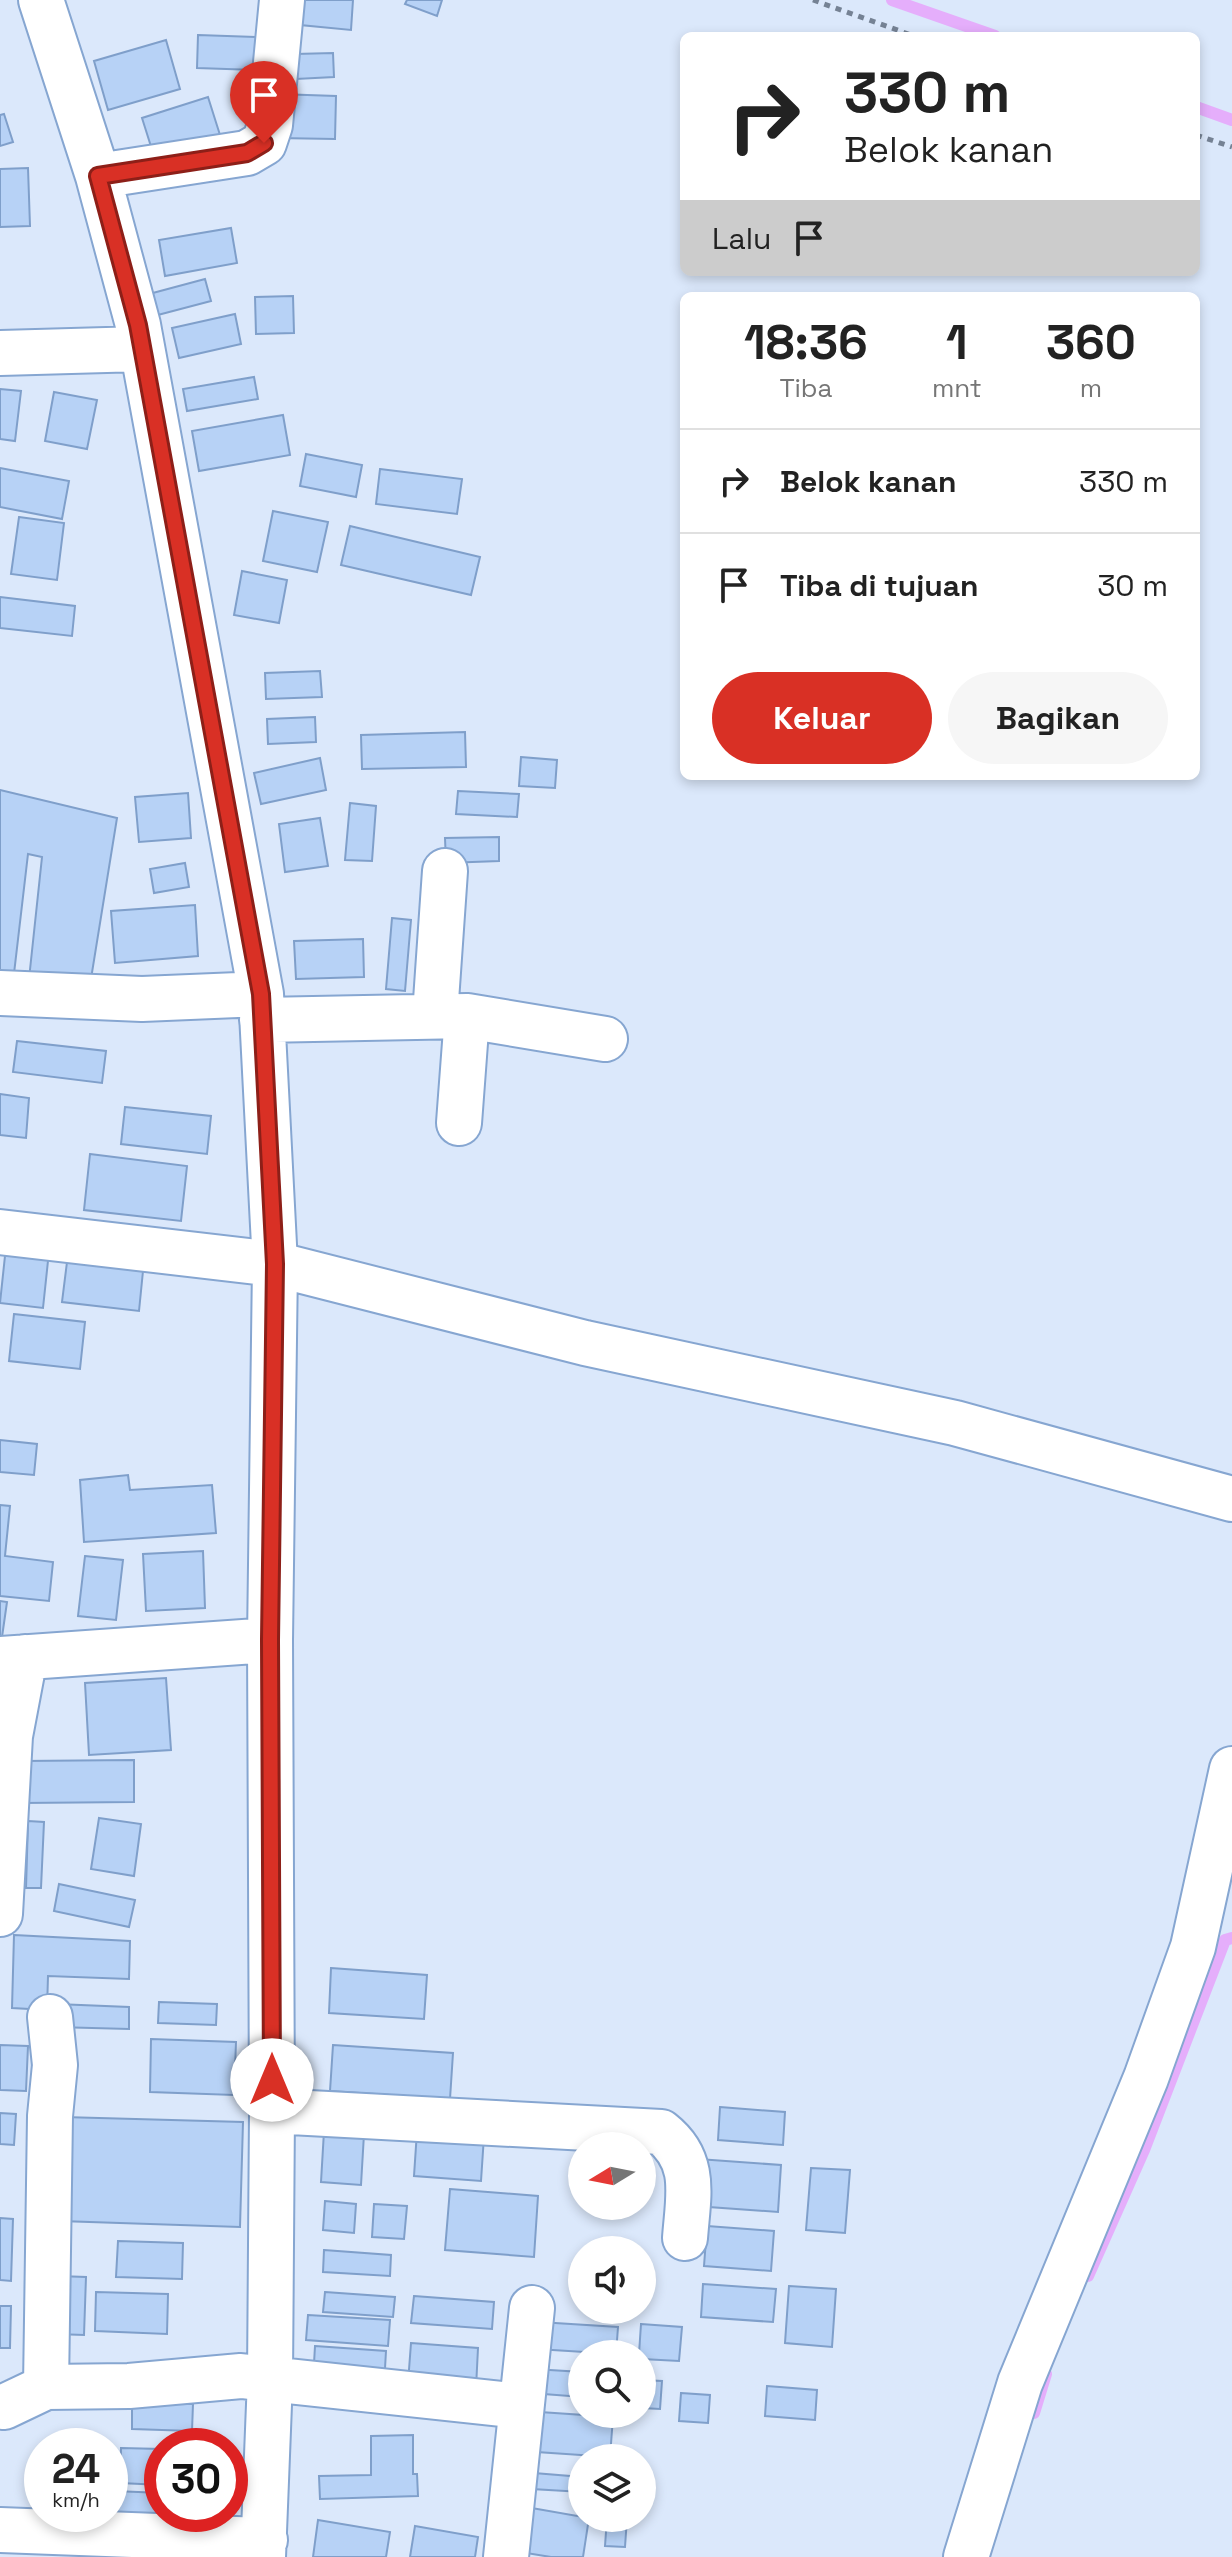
<!DOCTYPE html>
<html lang="id">
<style>
body{margin:0;font-family:"Space Grotesk",sans-serif;background:#f6f6f6;color:#222;height:100vh;display:flex;flex-direction:column;font-size:30px;white-space:nowrap}
*{box-sizing:border-box;margin:0}
p{font-size:26px;color:#767676}
.icon{flex:none;width:44px;height:44px;fill:none;stroke:currentColor;stroke-width:2;stroke-linecap:round;stroke-linejoin:round}
.map{position:relative;flex:1;overflow:hidden}
.sheet{position:absolute;left:680px;top:292px;width:520px;height:488px;display:flex;flex-direction:column;background:#fff;border-radius:12px;box-shadow:0 4px 12px #0003}
.sheet>*{flex:none}
.top-card{position:absolute;left:680px;top:32px;width:520px;height:244px;border-radius:12px;box-shadow:0 4px 12px #0003;background:#fff;color:#222;overflow:hidden}
.needle{width:52px;rotate:260deg}
.tools{position:absolute;left:568px;top:2132px;display:grid;gap:16px}
.tools a{display:grid;place-items:center;width:88px;height:88px;border-radius:50%;background:#fff;box-shadow:0 4px 12px #0003;font-size:40px}
.speed{position:absolute;left:24px;top:2428px;display:flex;gap:16px;font-size:40px;font-weight:700;text-align:center}
.speed>*{display:grid;place-content:center;width:104px;height:104px;border-radius:50%;background:#fff;box-shadow:0 4px 12px #0003;line-height:1}
.speed small{font-size:20px;font-weight:400}
.speed .limit{border:12px solid #d22;background:#fff;color:#111}
.pin{position:absolute;display:grid;place-items:center;width:68px;height:68px;color:#fff;margin:-82px -34px;border-radius:50% 50% 50% 0;rotate:-45deg;box-shadow:0 0 8px #0007}
.pin .icon{rotate:45deg}
.me{position:absolute;width:88px;margin:-44px;rotate:0deg;stroke-linejoin:round;filter:drop-shadow(0 0 6px #0008)}
.turn{display:flex;align-items:center;gap:28px;height:168px;padding:0 32px;font-size:36px}
.turn .icon{width:104px;height:104px;stroke-width:2.5}
.turn b{display:block;font-size:56px;line-height:68px}
.then{display:flex;align-items:center;height:76px;padding:0 32px;background:#0003;gap:16px;font-size:30px}
.eta{display:flex;justify-content:space-evenly;align-items:center;height:136px;text-align:center}
.eta b{font-size:48px;font-weight:600;line-height:56px}
.button{display:flex;gap:16px;margin-top:auto;padding:16px 32px}
.button a{flex:1;height:92px;border-radius:48px;background:#d93025;color:#fff;font-size:32px;font-weight:600;line-height:92px;text-align:center}
.button a+a{background:#f6f6f6;color:#222}
ul{padding:0;list-style:none}
li{display:flex;align-items:center;gap:24px;height:104px;padding:0 32px;border-top:2px solid #e0e0e0}
li div{flex:1}
li b{display:block;font-size:30px}
li em{font-style:normal}
.map>svg:first-child{display:block}
.lines{fill:none;stroke-linecap:round;stroke-linejoin:round}
.stream{stroke:#e5aefb;stroke-width:12}
.building{fill:#b7d2f6;stroke:#7f9fca;stroke-width:2}
.minor-casing{stroke:#86a6d1;stroke-width:48}
.path{stroke:#758294;stroke-width:5;stroke-dasharray:6 6;stroke-linecap:butt}
.minor{stroke:#fff;stroke-width:44}
.route-casing{stroke:#8d1f18;stroke-width:20}
.route{stroke:#d93025;stroke-width:14}
</style>
<div class="map">
<svg width="1232" height="2557" viewBox="0 0 1232 2557">
<rect width="100%" height="100%" fill="#dbe8fb"/>
<g class="lines">
<path class="stream" d="M 892,0 L 995,36
M 1196,107 L 1232,120
M 1088,2276 L 1144,2150 L 1225,1940 L 1232,1938
M 1034,2413 L 1046,2374"/>
</g>
<path class="building" d="M 292,0 L 353,0 L 351,30 L 290,24 Z
M 407,0 L 442,0 L 437,16 L 405,4 Z
M 198,35 L 257,37 L 256,70 L 197,68 Z
M 166,40 L 180,89 L 108,110 L 94,61 Z
M 333,53 L 334,77 L 296,79 L 295,54 Z
M 278,94 L 336,96 L 335,139 L 277,138 Z
M 208,97 L 220,135 L 154,156 L 142,118 Z
M 4,114 L 13,142 L 0,146 L 0,115 Z
M 28,168 L 30,226 L 0,227 L 0,169 Z
M 231,228 L 237,263 L 165,276 L 159,240 Z
M 205,279 L 211,301 L 154,316 L 149,294 Z
M 293,296 L 294,333 L 256,334 L 255,297 Z
M 235,314 L 241,344 L 179,358 L 172,328 Z
M 254,377 L 258,399 L 187,411 L 183,389 Z
M 0,389 L 21,391 L 15,441 L 0,439 Z
M 54,392 L 97,400 L 87,449 L 45,441 Z
M 283,415 L 290,455 L 199,471 L 192,431 Z
M 306,454 L 362,465 L 356,497 L 300,486 Z
M 0,468 L 69,481 L 62,519 L 0,507 Z
M 380,469 L 462,479 L 457,514 L 376,504 Z
M 273,511 L 328,522 L 317,572 L 263,561 Z
M 19,517 L 64,523 L 57,580 L 11,574 Z
M 350,526 L 480,557 L 471,595 L 341,565 Z
M 242,571 L 287,580 L 279,623 L 234,615 Z
M 0,597 L 75,606 L 72,636 L 0,628 Z
M 320,671 L 322,697 L 266,699 L 265,673 Z
M 315,717 L 316,742 L 268,744 L 267,719 Z
M 465,732 L 466,767 L 362,769 L 361,735 Z
M 521,757 L 557,760 L 555,788 L 519,786 Z
M 320,758 L 326,790 L 261,804 L 254,773 Z
M 0,790 L 117,818 L 90,985 L 29,979 L 42,857 L 28,854 L 13,982 L 0,980 Z
M 458,791 L 519,794 L 517,817 L 456,814 Z
M 188,793 L 191,838 L 139,842 L 135,797 Z
M 350,803 L 376,806 L 372,861 L 345,860 Z
M 320,818 L 328,866 L 285,872 L 279,824 Z
M 499,837 L 499,861 L 446,863 L 445,838 Z
M 185,863 L 189,887 L 154,893 L 150,869 Z
M 195,905 L 198,956 L 115,963 L 111,911 Z
M 392,918 L 411,920 L 405,991 L 386,989 Z
M 363,939 L 364,977 L 296,979 L 294,941 Z
M 17,1041 L 106,1051 L 102,1083 L 13,1072 Z
M 0,1094 L 29,1098 L 26,1138 L 0,1135 Z
M 125,1107 L 211,1116 L 207,1154 L 121,1144 Z
M 90,1154 L 187,1166 L 181,1221 L 84,1210 Z
M 7,1237 L 50,1242 L 43,1308 L 0,1303 Z
M 67,1262 L 143,1271 L 139,1311 L 62,1302 Z
M 14,1314 L 85,1322 L 80,1369 L 9,1361 Z
M 0,1440 L 37,1444 L 34,1475 L 0,1472 Z
M 128,1475 L 130,1490 L 212,1485 L 216,1533 L 84,1542 L 80,1480 Z
M 0,1505 L 10,1506 L 5,1556 L 53,1562 L 49,1601 L 0,1596 Z
M 203,1551 L 205,1608 L 146,1611 L 143,1554 Z
M 85,1556 L 123,1560 L 116,1620 L 78,1616 Z
M 0,1601 L 7,1602 L 0,1651 Z
M 166,1678 L 171,1750 L 89,1755 L 85,1683 Z
M 134,1760 L 134,1802 L 22,1803 L 22,1761 Z
M 99,1818 L 141,1824 L 134,1876 L 91,1869 Z
M 28,1821 L 44,1822 L 41,1888 L 26,1888 Z
M 59,1884 L 135,1900 L 129,1927 L 54,1911 Z
M 14,1935 L 130,1941 L 129,1979 L 48,1976 L 47,2010 L 12,2008 Z
M 331,1968 L 427,1975 L 424,2019 L 329,2013 Z
M 159,2002 L 217,2004 L 216,2025 L 158,2023 Z
M 56,2004 L 129,2007 L 129,2029 L 55,2027 Z
M 151,2039 L 236,2042 L 234,2095 L 150,2092 Z
M 0,2045 L 28,2046 L 26,2091 L 0,2090 Z
M 333,2045 L 453,2053 L 450,2099 L 330,2091 Z
M 720,2107 L 785,2112 L 783,2145 L 718,2140 Z
M 0,2113 L 16,2114 L 14,2145 L 0,2144 Z
M 63,2117 L 243,2122 L 240,2227 L 60,2221 Z
M 324,2131 L 364,2134 L 361,2185 L 321,2182 Z
M 417,2131 L 484,2136 L 481,2181 L 414,2176 Z
M 698,2159 L 781,2165 L 778,2212 L 695,2206 Z
M 811,2168 L 850,2170 L 845,2233 L 806,2230 Z
M 450,2189 L 538,2196 L 534,2257 L 445,2250 Z
M 325,2201 L 356,2204 L 354,2233 L 323,2230 Z
M 374,2204 L 407,2206 L 404,2239 L 372,2237 Z
M 0,2218 L 13,2219 L 11,2281 L 0,2280 Z
M 707,2226 L 774,2231 L 771,2271 L 704,2266 Z
M 118,2241 L 183,2243 L 182,2279 L 116,2277 Z
M 324,2250 L 391,2255 L 390,2276 L 323,2272 Z
M 58,2276 L 86,2277 L 84,2335 L 56,2334 Z
M 703,2284 L 776,2289 L 773,2322 L 701,2317 Z
M 789,2286 L 836,2289 L 832,2347 L 785,2343 Z
M 96,2292 L 168,2294 L 167,2334 L 95,2331 Z
M 325,2292 L 395,2297 L 393,2317 L 323,2312 Z
M 414,2296 L 494,2302 L 492,2329 L 411,2323 Z
M 0,2306 L 11,2306 L 10,2348 L 0,2348 Z
M 308,2315 L 390,2320 L 388,2346 L 306,2340 Z
M 539,2322 L 618,2327 L 616,2354 L 537,2349 Z
M 641,2324 L 682,2327 L 679,2361 L 642,2359 L 642,2354 L 639,2354 Z
M 411,2343 L 478,2348 L 476,2388 L 408,2383 Z
M 315,2346 L 386,2351 L 384,2386 L 313,2381 Z
M 533,2369 L 582,2372 L 582,2397 L 531,2393 Z
M 642,2380 L 662,2381 L 660,2409 L 642,2408 Z
M 767,2386 L 817,2390 L 815,2420 L 765,2416 Z
M 681,2393 L 710,2395 L 708,2423 L 679,2421 Z
M 132,2402 L 193,2404 L 192,2431 L 132,2429 Z
M 525,2411 L 613,2417 L 610,2457 L 522,2451 Z
M 413,2435 L 413,2474 L 417,2474 L 418,2496 L 320,2499 L 319,2476 L 371,2475 L 371,2436 Z
M 121,2448 L 162,2449 L 162,2485 L 120,2483 Z
M 534,2473 L 582,2477 L 582,2492 L 532,2489 Z
M 114,2491 L 162,2493 L 162,2514 L 209,2514 L 209,2534 L 113,2531 Z
M 526,2507 L 589,2518 L 583,2557 L 551,2557 L 520,2552 Z
M 607,2518 L 627,2518 L 625,2547 L 605,2546 Z
M 318,2520 L 390,2532 L 386,2557 L 313,2557 Z
M 415,2526 L 478,2537 L 475,2557 L 410,2557 Z"/>
<g class="lines">
<g class="minor-casing">
<path id="minor" d="M 41,0 L 98,176 L 138,325 L 261,994 L 275,1264 L 270,1640 L 272,2111 L 270,2379 L 263,2557
M 98,176 L 247,153 L 264,143 L 270,125 L 282,0
M 0,353 L 142,349
M 0,993 L 142,999 L 261,994
M 435,1015 L 445,871
M 262,1020 L 467,1016 L 605,1039
M 459,1123 L 467,1016
M 0,1232 L 275,1264 L 585,1343 L 955,1423 L 1232,1499
M 0,1659 L 270,1640
M 0,1914 L 10,1736 L 25,1657
M 272,2111 L 661,2132 C 698,2161 688,2196 685,2238
M 46,2387 L 50,2116 L 55,2065 L 50,2017
M 4,2407 L 46,2387 L 129,2386 L 241,2376 L 521,2406
M 0,2530 L 265,2540
M 506,2557 L 532,2308
M 966,2557 L 1020,2383 L 1146,2078 L 1193,1947 L 1232,1769"/>
</g>
<path class="path" d="M 813,0 L 914,36
M 1196,135 L 1232,147"/>
<use href="#minor" class="minor"/>
</g>
<g class="lines">
<g class="route-casing">
<path id="route" d="M 264,143 L 247,153 L 98,176 L 138,325 L 261,994 L 275,1264 L 270,1640 L 272,2080"/>
</g>
<use href="#route" class="route"/>
</g>
</svg>
<div class="tools">
<a><svg class="needle" viewBox="-14 -14 28 28"><path d="M0-13l5 13h-10z" fill="#e53935"/><path d="M0 13l5-13h-10z" fill="#767676"/></svg></a>
<a><svg class="icon" aria-label="sound" viewBox="0 0 24 24"><path d="M4 9h4l5-4v14l-5-4H4zM17 9q2 3 0 6"/></svg></a>
<a><svg class="icon" aria-label="search" viewBox="0 0 24 24"><circle cx="10" cy="10" r="6"/><path d="M15 15l6 6"/></svg></a>
<a><svg class="icon" aria-label="layers" viewBox="0 0 24 24"><path d="M12 4l9 5-9 5-9-5zM3 14l9 5 9-5"/></svg></a>
</div>
<div class="speed"><div>24<small>km/h</small></div><div class="limit">30</div></div>
<div class="pin" style="left:264px;top:143px;background:#d93025"><svg class="icon" aria-label="arrive" viewBox="0 0 24 24"><path d="M6 21V4h12l-3 4 3 4H6"/></svg></div>
<svg class="me" style="left:272px;top:2080px" viewBox="-20 -20 40 40"><circle r="19" fill="#fff"/><path d="M0-13L10 11 0 6-10 11z" fill="#d93025"/></svg>
<div class="top-card">
<div class="turn"><svg class="icon" aria-label="right" viewBox="0 0 24 24"><path d="M7 20v-9h11M14 6l5 5-5 5"/></svg><div><b>330 m</b>Belok kanan</div></div>
<div class="then">Lalu<svg class="icon" aria-label="arrive" viewBox="0 0 24 24"><path d="M6 21V4h12l-3 4 3 4H6"/></svg></div>
</div>
<section class="sheet">
<div class="eta">
<div><b>18:36</b><p>Tiba</p></div>
<div><b>1</b><p>mnt</p></div>
<div><b>360</b><p>m</p></div>
</div>
<ul>
<li><svg class="icon" aria-label="right" viewBox="0 0 24 24"><path d="M7 20v-9h11M14 6l5 5-5 5"/></svg><div><b>Belok kanan</b></div><em>330 m</em></li>
<li><svg class="icon" aria-label="arrive" viewBox="0 0 24 24"><path d="M6 21V4h12l-3 4 3 4H6"/></svg><div><b>Tiba di tujuan</b></div><em>30 m</em></li>
</ul>
<div class="button"><a>Keluar</a><a>Bagikan</a></div>
</section>
</div>
